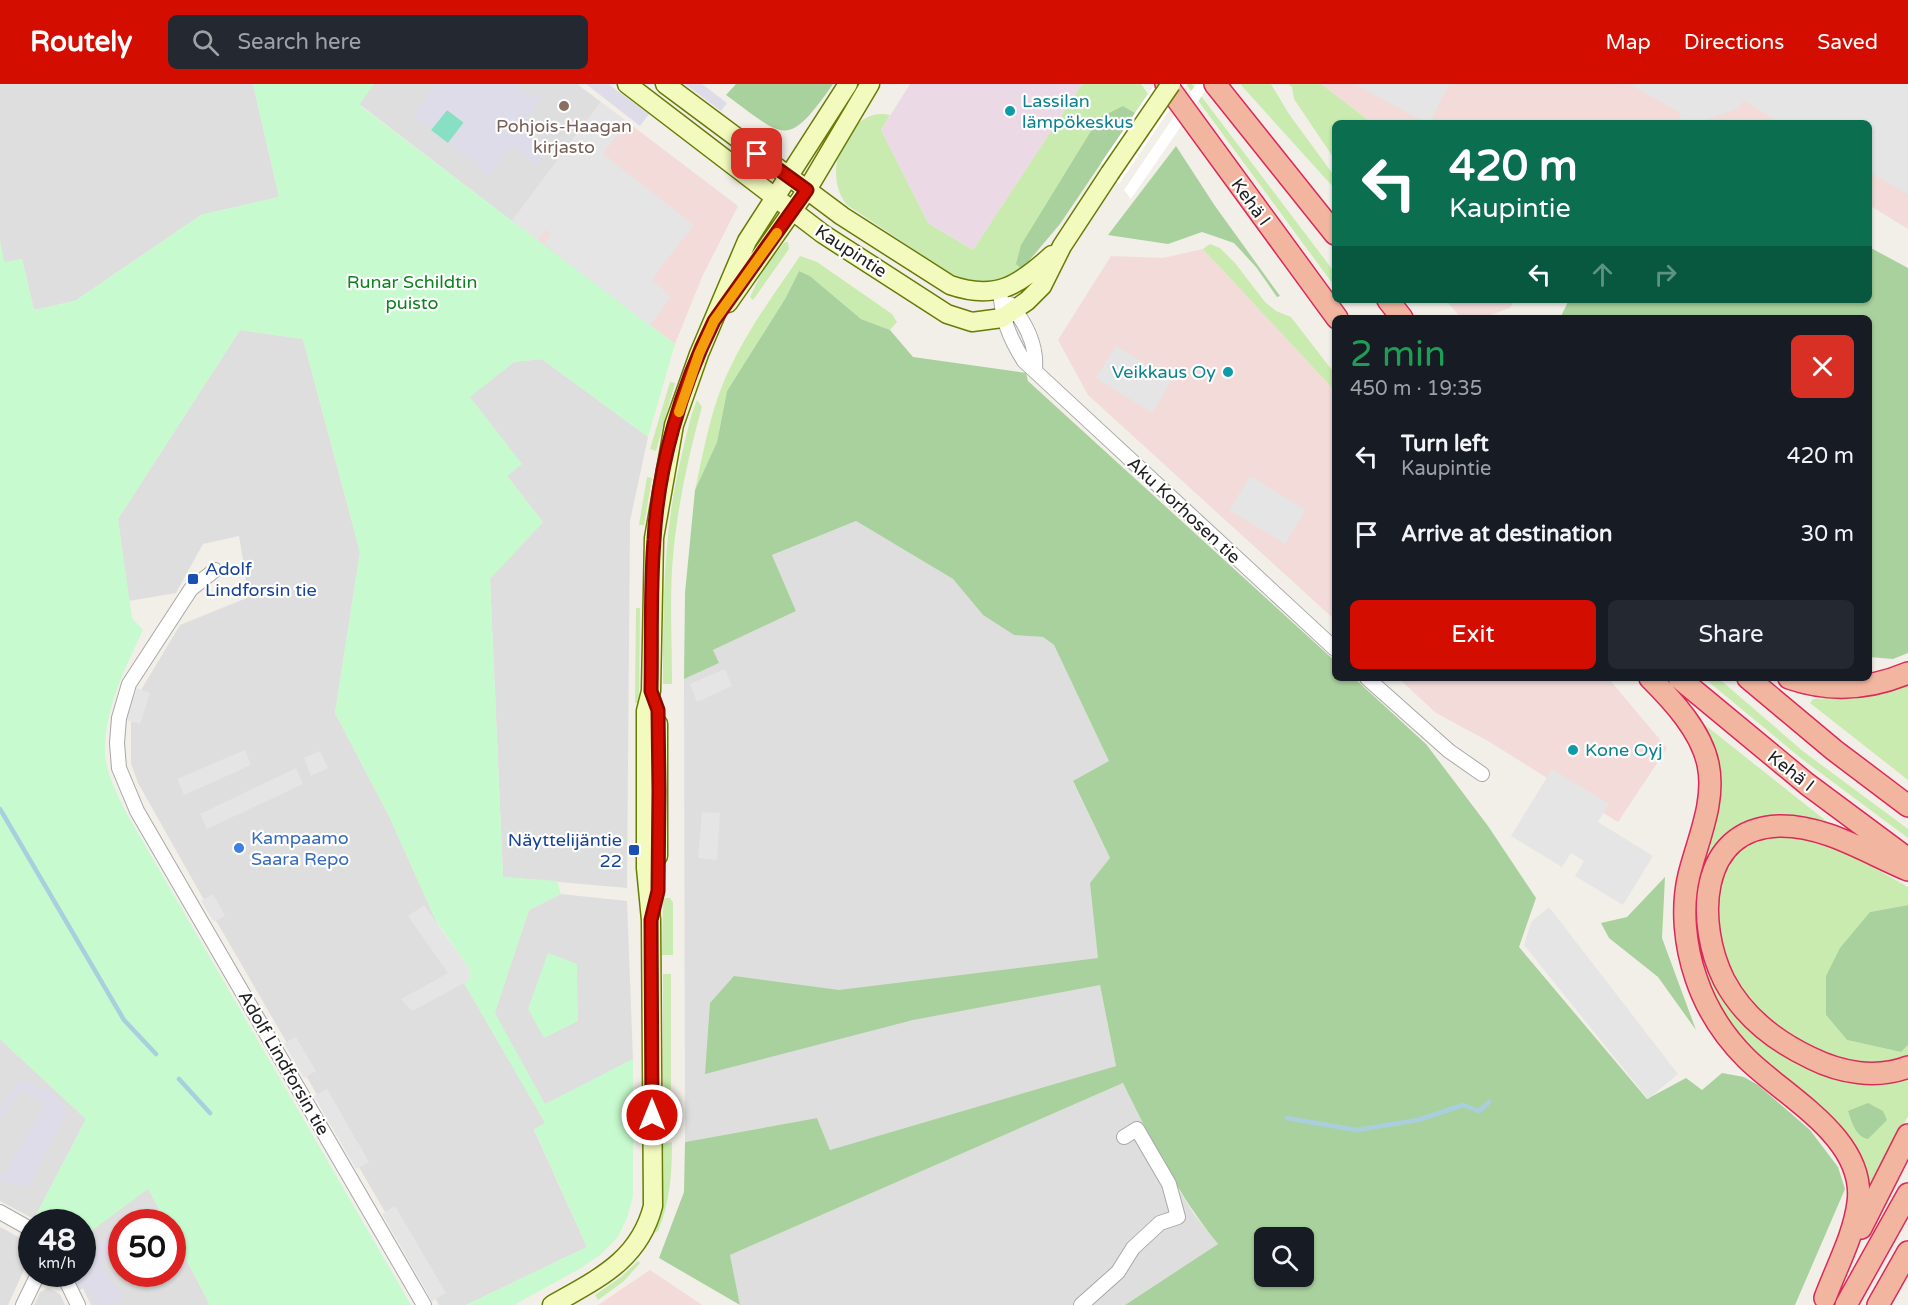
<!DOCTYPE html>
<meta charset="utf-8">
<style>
body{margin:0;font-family:"Varela Round",sans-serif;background:#242831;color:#f1f3f6;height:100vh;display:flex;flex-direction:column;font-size:22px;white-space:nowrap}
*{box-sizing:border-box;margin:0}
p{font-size:20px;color:#9ea1a6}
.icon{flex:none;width:33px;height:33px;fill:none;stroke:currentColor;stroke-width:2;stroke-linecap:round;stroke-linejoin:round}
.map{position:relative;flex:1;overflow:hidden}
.side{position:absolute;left:1332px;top:231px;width:540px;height:366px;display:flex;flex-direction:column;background:#171b24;border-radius:9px;box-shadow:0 2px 4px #0004}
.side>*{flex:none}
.banner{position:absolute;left:1332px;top:36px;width:540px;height:183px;border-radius:9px;box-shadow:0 2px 4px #0004;background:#0b6e4f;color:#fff;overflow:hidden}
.buttons{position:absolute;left:1254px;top:1143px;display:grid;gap:12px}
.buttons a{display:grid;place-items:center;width:60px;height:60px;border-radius:9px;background:#171b24;box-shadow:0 2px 4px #0004;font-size:30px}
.speed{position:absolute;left:18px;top:1125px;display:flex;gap:12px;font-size:30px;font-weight:700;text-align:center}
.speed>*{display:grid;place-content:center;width:78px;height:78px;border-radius:50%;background:#171b24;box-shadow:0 2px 4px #0004;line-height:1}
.speed small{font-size:15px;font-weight:400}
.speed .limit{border:9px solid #d22;background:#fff;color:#111}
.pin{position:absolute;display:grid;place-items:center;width:51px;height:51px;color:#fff;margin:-26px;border-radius:12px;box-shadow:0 3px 9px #0006}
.me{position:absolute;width:66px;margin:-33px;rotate:0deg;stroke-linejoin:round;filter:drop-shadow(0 0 4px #0008)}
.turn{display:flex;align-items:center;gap:21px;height:126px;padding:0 18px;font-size:27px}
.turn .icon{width:78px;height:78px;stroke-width:2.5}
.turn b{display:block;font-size:42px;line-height:51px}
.lanes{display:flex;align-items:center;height:57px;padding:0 18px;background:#0003;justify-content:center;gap:30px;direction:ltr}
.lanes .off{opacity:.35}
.round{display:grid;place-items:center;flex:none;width:63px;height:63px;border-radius:9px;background:#242831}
.overview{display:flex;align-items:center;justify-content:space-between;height:102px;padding:0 18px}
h1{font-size:36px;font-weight:600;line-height:45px;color:#1e9e55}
.cta{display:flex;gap:12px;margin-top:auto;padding:12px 18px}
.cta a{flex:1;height:69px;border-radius:9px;background:#d30e00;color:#fff;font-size:24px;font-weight:600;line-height:69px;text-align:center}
.cta a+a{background:#242831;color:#f1f3f6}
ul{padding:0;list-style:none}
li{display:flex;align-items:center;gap:18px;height:78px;padding:0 18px}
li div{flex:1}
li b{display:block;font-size:22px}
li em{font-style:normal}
header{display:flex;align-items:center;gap:36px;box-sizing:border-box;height:84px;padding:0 30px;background:#d30e00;color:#fff}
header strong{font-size:28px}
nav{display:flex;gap:33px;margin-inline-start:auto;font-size:21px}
.search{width:420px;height:54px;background:#242831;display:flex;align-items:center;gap:15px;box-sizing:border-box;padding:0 21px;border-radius:9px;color:#9ea1a6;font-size:22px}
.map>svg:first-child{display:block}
.residential{fill:#dfdede}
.commercial{fill:#f2dbd8}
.industrial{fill:#ebdae6}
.grass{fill:#c9ebaf}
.forest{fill:#a9d19d;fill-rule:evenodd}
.park{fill:#c7face}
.pitch{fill:#87e0c3}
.parking{fill:#e5e5e5}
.plaza{fill:#dddce8}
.pier{fill:#fff}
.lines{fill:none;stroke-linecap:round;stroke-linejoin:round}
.stream{stroke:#a9cfdf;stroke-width:4.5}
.minor-casing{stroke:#a8a8a8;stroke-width:16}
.secondary-casing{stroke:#677c05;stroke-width:21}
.trunk-casing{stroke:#dc295b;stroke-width:24}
.minor{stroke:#fff;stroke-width:14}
.secondary{stroke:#f3fabe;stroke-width:18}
.trunk{stroke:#f2b6a0;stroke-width:21}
.secondary-bridge-casing{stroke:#677c05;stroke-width:21;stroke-linecap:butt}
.secondary-bridge{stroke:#f3fabe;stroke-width:18}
.route-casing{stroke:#890900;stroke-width:15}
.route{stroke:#d30e00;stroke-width:10}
.slow{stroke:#f59e0b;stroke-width:10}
.education-dot{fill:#8d6e63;stroke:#fff;stroke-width:2}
.culture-dot{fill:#0f9aa8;stroke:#fff;stroke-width:2}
.transit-dot{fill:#1a4fb4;stroke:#fff;stroke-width:2}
.shop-dot{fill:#3f7fe0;stroke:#fff;stroke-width:2}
.labels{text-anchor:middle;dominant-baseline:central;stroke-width:4.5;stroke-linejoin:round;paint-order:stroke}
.culture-label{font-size:18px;fill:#0d838f;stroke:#fff;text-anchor:start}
.education-label{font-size:18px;fill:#785e54;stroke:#fff}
.street-label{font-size:18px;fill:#212121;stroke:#fff}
.park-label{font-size:18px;fill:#0c831e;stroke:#fff}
.transit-label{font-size:18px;fill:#164399;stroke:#fff;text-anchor:start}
.shop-label{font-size:18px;fill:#366cbe;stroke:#fff;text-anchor:start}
</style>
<header>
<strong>Routely</strong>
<div class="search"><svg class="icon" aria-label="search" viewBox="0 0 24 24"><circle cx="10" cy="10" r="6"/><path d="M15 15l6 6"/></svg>Search here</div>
<nav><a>Map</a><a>Directions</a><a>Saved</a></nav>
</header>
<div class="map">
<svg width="1908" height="1221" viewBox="0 0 1908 1221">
<rect width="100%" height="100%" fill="#f2efe8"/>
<path class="residential" d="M 0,0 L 253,0 L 279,113 L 201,131 L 75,217 L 34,226 L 22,175 L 4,179 L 0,157 Z
M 374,0 L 577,0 L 601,18 L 512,137 L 359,20 Z
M 240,246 L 303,255 L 360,468 L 335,629 L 389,732 L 464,899 L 546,1040 L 534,1046 L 587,1163 L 466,1221 L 439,1221 L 204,816 L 138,699 L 131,679 L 131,637 L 141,606 L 180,541 L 249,513 L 239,452 L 203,460 L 176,509 L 129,517 L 118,435 Z
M 542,275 L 648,353 L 630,437 L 627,804 L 503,793 L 490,494 L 543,438 L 507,392 L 521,380 L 469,313 L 514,278 Z
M 856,437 L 953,495 L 983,531 L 1014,551 L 1043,553 L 1054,561 L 1110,677 L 1073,698 L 1110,774 L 1098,874 L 1100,901 L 1116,982 L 830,1066 L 817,1034 L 685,1058 L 684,595 L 718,579 L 713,566 L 796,527 L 772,471 Z
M 561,810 L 627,817 L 633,975 L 545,1021 L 494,929 L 529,826 Z
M 0,955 L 86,1035 L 34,1135 L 0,1117 Z
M 1123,999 L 1161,1076 L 1194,1130 L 1218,1160 L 1125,1221 L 740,1221 L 730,1171 Z
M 148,1104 L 166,1138 L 122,1138 L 122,1190 L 172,1190 L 173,1150 L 210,1221 L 91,1221 L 76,1190 L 82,1190 L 83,1153 Z
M 0,1143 L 26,1157 L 30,1164 L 30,1173 L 8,1221 L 0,1221 Z
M 48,1204 L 60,1210 L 65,1221 L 34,1221 L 40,1208 Z"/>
<path class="commercial" d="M 1321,0 L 1908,0 L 1908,145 L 1869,121 L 1869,39 L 1372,39 Z
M 601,18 L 738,122 L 702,193 L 675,260 L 512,137 Z
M 1203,165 L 1335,307 L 1335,536 L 1088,311 L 1058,256 L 1111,172 L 1163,174 Z
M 1446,216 L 1514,216 L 1510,224 L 1482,234 L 1467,234 L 1460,233 Z
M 1398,594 L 1608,594 L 1667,664 L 1618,738 L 1488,657 L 1436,629 Z
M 650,1186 L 702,1221 L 598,1221 Z"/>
<path class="industrial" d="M 910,0 L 1082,0 L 973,166 L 928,139 L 881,46 Z"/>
<path class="grass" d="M 1082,0 L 1141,0 L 1148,10 L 1135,29 L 1123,22 L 1022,185 C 998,201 976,200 950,189 L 847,121 C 819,88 849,21 890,31 L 881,46 L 928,139 L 973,166 Z
M 1186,0 L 1192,0 L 1335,189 L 1335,203 Z
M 1240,0 L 1271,0 L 1289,30 L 1335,93 L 1335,105 Z
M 1288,0 L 1321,0 L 1372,39 L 1335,39 L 1335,76 L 1294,15 L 1292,3 Z
M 785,158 L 788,158 L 789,165 L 753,216 L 750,213 L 765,182 Z
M 1210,160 L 1220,164 L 1235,179 L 1265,218 L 1276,227 L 1291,233 L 1335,290 L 1335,307 L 1203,165 Z
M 800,172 L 817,178 L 892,230 L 897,238 L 890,246 L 861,235 L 810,192 L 799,187 L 785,215 L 727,307 L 717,358 L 695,406 C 704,366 711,323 729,286 C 748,245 775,209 800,172 Z
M 670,298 L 675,299 L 656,367 L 650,365 Z
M 697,316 L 702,323 C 687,376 676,429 672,485 C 670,523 672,562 672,600 L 663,600 C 663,523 663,449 681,374 C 686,355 689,334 697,316 Z
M 647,393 L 652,394 L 644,441 L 639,441 Z
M 636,524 L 640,524 L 639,619 L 635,619 Z
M 1704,594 L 1718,594 L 1804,668 L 1908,745 L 1908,754 L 1802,675 Z
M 1908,597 L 1908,696 L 1810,619 L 1813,615 L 1861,612 Z
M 1695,633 L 1830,740 L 1794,734 L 1709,775 L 1723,905 L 1855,996 L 1877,1000 L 1908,993 L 1908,1032 L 1867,1111 L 1865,1098 L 1731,943 L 1716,919 L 1696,865 L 1695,799 L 1712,741 Z
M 1790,751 L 1852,771 L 1908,803 L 1908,821 L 1870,828 L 1826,892 L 1826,931 L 1847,956 L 1901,968 L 1908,961 L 1908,975 C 1888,978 1869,982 1849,978 C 1816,972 1778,949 1756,924 C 1707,867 1688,757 1790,751 Z
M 663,814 L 670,814 L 673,819 L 673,871 L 662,871 Z
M 663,890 L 671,890 L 671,1038 L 663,1039 Z
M 672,1058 C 672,1089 670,1119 658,1147 L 654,1149 C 664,1119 664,1091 663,1060 Z
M 638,1177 L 640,1179 L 624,1197 L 598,1216 L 595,1211 L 621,1193 Z"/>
<path class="forest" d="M 736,0 L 833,0 C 787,66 785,54 726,11 Z
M 1123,22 L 1135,29 L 1060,140 L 1022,185 L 1016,180 L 1021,161 L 1099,34 Z
M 1176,62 L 1215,122 L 1280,212 L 1277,213 L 1256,183 L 1234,159 L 1202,148 L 1168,160 L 1108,151 Z
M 1869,163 L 1908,184 L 1908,569 L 1893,575 L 1869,573 L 1869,234 L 1560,234 L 1569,216 L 1869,216 Z
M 799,187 L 810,192 L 861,235 L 890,246 L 913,273 L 1026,289 L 1028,297 L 1335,577 L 1335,594 L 1354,594 L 1426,660 L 1488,742 L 1536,814 L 1519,863 L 1647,1015 L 1686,994 L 1702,1006 L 1722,989 L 1744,993 L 1758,1001 L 1810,1046 L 1838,1083 L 1845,1105 L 1795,1221 L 1125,1221 L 1218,1160 C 1178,1111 1151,1056 1123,999 L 730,1171 L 740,1221 L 659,1174 L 684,1108 L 685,1058 L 817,1034 L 830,1066 L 1116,982 L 1100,901 L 913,936 L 705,990 L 710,919 L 734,892 L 839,906 L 1098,874 L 1090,799 L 1110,774 L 1073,697 L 1109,677 L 1054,561 L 1043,553 L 1014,551 L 983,531 L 953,495 L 856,437 L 772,471 L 796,527 L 713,566 L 719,579 L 684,595 L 685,509 L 695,406 L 717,358 L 727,307 L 785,215 ZM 1264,1154 L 1304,1154 L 1304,1192 L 1264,1192 Z
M 1665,793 L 1662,854 L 1696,946 L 1658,893 L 1609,854 L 1601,839 L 1627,833 Z
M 1908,821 L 1908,961 L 1901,968 L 1847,956 L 1826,931 L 1826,892 L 1840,864 L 1870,828 Z
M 1868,1019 L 1883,1027 L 1887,1036 L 1868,1055 C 1855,1052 1852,1038 1848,1027 Z"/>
<path class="park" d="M 253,0 L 374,0 L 359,21 L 675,260 L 648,353 L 542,275 L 514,278 L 470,313 L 522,380 L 507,392 L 543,438 L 490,495 L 503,793 L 557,797 L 561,810 L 529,826 L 495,929 L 545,1020 L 633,975 L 633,1112 L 627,1134 L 618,1153 L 600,1171 L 581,1184 L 514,1221 L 466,1221 L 587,1163 L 534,1045 L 545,1039 L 464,899 L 470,895 L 468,883 L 435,835 L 389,732 L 335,629 L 360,468 L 303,255 L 240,246 L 118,435 L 132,534 L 143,546 C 125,584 106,622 105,665 C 104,686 118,712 127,730 L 411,1221 L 210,1221 L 173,1150 L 172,1138 L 166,1138 L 148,1105 L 83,1153 L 82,1138 L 42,1138 L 34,1135 L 86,1035 L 0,955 L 0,157 L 4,178 L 22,175 L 34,226 L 75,217 L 201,131 L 279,113 Z
M 548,869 L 577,880 L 578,937 L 544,954 L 528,925 Z"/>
<path class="pitch" d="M 447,26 L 464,39 L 448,59 L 431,46 Z"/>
<path class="parking" d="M 1355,0 L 1450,0 L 1429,39 L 1426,39 Z
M 1629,0 L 1908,0 L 1908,110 L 1869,88 L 1869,39 L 1781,39 L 1744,17 L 1738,25 L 1695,39 L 1678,39 L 1681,29 Z
M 601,18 L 627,38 L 603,70 L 694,141 L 652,195 L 671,213 L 650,242 L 544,160 L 551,150 L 546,146 L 538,156 L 512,137 Z
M 1116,262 L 1172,296 L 1152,329 L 1096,294 Z
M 1250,392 L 1306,426 L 1285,460 L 1229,426 Z
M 725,585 L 732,602 L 697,618 L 690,600 Z
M 137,604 L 150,609 L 140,640 L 126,636 Z
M 245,666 L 251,681 L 184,711 L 177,695 Z
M 320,667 L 328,684 L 311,692 L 304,674 Z
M 296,684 L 303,700 L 207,745 L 200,730 Z
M 1552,685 L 1609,720 L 1598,738 L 1653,772 L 1623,821 L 1575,792 L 1584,777 L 1571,769 L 1562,783 L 1511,752 Z
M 702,728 L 720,729 L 717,776 L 698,774 Z
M 213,810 L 225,832 L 214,838 L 201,817 Z
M 424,821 L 468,883 L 470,896 L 412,927 L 401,915 L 448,889 L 408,832 Z
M 1549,823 L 1678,990 L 1648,1015 L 1524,861 L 1531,838 Z
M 296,953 L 316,987 L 304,994 L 284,959 Z
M 327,1005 L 369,1078 L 356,1085 L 314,1012 Z
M 395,1122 L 446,1209 L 432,1217 L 382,1130 Z"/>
<path class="plaza" d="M 435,0 L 514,0 L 533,14 L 536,10 L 542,14 L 520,43 L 548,65 L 536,81 L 511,62 L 489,91 L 448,59 L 464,38 L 447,26 L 431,46 L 412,32 Z
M 586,0 L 608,0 L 649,30 L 640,42 Z
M 685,0 L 702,0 L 727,19 L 721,27 Z
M 19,994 L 50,1008 L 67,1027 L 32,1096 L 24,1101 L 15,1102 L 0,1097 L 0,1090 L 3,1091 L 45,1020 L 20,1005 L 0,1038 L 0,1027 Z
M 121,1141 L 121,1162 L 99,1180 L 124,1213 L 115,1221 L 97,1221 L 87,1202 L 73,1210 L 63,1190 L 82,1190 L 83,1173 Z"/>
<path class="pier" d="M 1155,0 L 1187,0 L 1119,100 L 1101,79 Z
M 1196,0 L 1210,0 L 1131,115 L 1124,106 Z"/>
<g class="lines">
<path class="stream" d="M 0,725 L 124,936 L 156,970
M 179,995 L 210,1029
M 1287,1034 L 1356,1046 L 1418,1036 L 1463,1021 L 1479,1027 L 1489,1018"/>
<g class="minor-casing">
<path id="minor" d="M 1000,206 C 1002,235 1009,253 1024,277 L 1335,565
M 1010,220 C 1025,238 1037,261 1035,285
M 215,486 L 191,505 L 129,600 L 119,634 L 117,659 L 119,684 L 137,727 L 424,1221
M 1367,594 L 1449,667 L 1482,690
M 0,1128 L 32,1146
M 63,1190 L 78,1221
M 23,1221 L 38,1190
M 1081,1221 L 1118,1188 L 1133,1164 L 1160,1139 L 1178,1133 L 1169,1100 L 1137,1045 L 1124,1053"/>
</g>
<g class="secondary-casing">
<path id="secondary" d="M 627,0 L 823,150 L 947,230 L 972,238 L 1002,234 L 1027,217 L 1042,202 L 1062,162 L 1110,89
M 665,0 L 842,132 L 950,201 C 996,217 1019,201 1052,171
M 728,219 L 807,106 L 870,0
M 658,772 L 658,640
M 552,1221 C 597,1195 639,1177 653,1122 L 651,836 L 646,784 L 646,627 L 651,607 L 654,454 L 674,341 L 699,270 L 747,157 L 848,0"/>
</g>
<g class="trunk-casing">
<path id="trunk" d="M 1166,0 L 1337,234
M 1215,0 L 1335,150
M 1388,216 L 1402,234
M 1650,594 C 1673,617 1701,647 1708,680 C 1716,717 1698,755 1689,791 C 1681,824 1685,862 1696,894 C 1706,924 1724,952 1746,974 C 1785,1013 1867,1054 1858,1119 C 1854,1151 1836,1184 1825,1214
M 1679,594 L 1807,700 L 1908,775
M 1748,594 L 1834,666 L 1908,722
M 1789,594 C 1829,608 1868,606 1908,589
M 1908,786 C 1867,769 1825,741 1779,742 C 1697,745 1696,840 1724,896 C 1743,932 1775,957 1811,974 C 1841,989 1876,995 1908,983
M 1861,1144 L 1908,1051
M 1846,1221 L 1908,1110
M 1878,1221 L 1908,1168"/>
</g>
<use href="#minor" class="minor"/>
<use href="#secondary" class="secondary"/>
<use href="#trunk" class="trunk"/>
<g class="secondary-bridge-casing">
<path id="secondary-bridge" d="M 1110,89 L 1171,0"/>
</g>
<use href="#secondary-bridge" class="secondary-bridge"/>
</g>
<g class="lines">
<g class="route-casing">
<path id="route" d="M 652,1031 L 651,836 L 658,807 L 659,707 L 658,626 L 651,607 C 652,556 650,506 654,456 C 658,382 681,303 714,237 L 807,106 L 757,70"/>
</g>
<use href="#route" class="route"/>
<path class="slow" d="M 679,328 L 699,270 L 714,237 L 777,149"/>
</g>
<circle class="education-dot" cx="564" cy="22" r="6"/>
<g class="culture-dot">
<circle cx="1010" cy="27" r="6"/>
<circle cx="1228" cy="288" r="6"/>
<circle cx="1573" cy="666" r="6"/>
</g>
<g class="transit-dot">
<rect x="187" y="489" width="12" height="12" rx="3"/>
<rect x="628" y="760" width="12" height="12" rx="3"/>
</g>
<circle class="shop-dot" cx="239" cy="764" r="6"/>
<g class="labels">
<g class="culture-label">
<text x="1022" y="17">Lassilan<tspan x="1022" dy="21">lämpökeskus</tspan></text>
<text x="1216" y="288" text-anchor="end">Veikkaus Oy</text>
<text x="1585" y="666">Kone Oyj</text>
</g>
<g class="education-label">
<text x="564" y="42">Pohjois-Haagan<tspan x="564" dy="21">kirjasto</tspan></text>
</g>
<g class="street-label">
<text transform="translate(1251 118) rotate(54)">Kehä I</text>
<text transform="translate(851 167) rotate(33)">Kaupintie</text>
<text transform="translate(1184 426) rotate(43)">Aku Korhosen tie</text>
<text transform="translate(1791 687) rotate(38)">Kehä I</text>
<text transform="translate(284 979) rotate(60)">Adolf Lindforsin tie</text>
</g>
<g class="park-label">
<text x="412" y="198">Runar Schildtin<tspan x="412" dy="21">puisto</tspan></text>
</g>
<g class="transit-label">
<text x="205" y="485">Adolf<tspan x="205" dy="21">Lindforsin tie</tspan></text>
<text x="622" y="756" text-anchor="end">Näyttelijäntie<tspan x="622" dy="21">22</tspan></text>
</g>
<g class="shop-label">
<text x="251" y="754">Kampaamo<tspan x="251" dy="21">Saara Repo</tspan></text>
</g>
</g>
</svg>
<div class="buttons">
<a><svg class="icon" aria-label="search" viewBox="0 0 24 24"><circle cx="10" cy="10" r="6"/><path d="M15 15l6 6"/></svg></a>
</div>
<div class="speed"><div>48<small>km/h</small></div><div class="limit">50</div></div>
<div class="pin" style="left:757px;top:70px;background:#d93025"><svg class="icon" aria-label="arrive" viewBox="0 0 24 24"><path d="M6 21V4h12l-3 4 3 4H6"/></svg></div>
<svg class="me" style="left:652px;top:1031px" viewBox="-20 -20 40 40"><circle r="17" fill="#d30e00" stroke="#fff" stroke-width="3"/><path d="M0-11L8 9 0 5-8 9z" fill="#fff"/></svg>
<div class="banner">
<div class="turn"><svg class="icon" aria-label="left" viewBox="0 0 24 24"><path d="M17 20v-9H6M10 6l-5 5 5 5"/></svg><div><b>420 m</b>Kaupintie</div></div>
<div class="lanes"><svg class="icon" aria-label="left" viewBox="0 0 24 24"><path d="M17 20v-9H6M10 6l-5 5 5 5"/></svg><svg class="icon off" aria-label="ahead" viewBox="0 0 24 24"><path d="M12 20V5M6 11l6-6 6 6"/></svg><svg class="icon off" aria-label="right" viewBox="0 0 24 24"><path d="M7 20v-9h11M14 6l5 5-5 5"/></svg></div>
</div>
<section class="side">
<div class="overview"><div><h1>2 min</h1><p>450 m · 19:35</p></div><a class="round" style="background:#d93025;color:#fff"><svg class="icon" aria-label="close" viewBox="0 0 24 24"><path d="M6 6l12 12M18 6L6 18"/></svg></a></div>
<ul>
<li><svg class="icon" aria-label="left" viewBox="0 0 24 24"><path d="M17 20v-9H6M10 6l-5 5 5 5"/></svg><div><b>Turn left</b><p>Kaupintie</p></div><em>420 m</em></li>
<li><svg class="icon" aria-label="arrive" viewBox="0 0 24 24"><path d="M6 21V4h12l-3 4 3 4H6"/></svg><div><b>Arrive at destination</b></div><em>30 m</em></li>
</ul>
<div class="cta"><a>Exit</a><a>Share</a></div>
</section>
</div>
